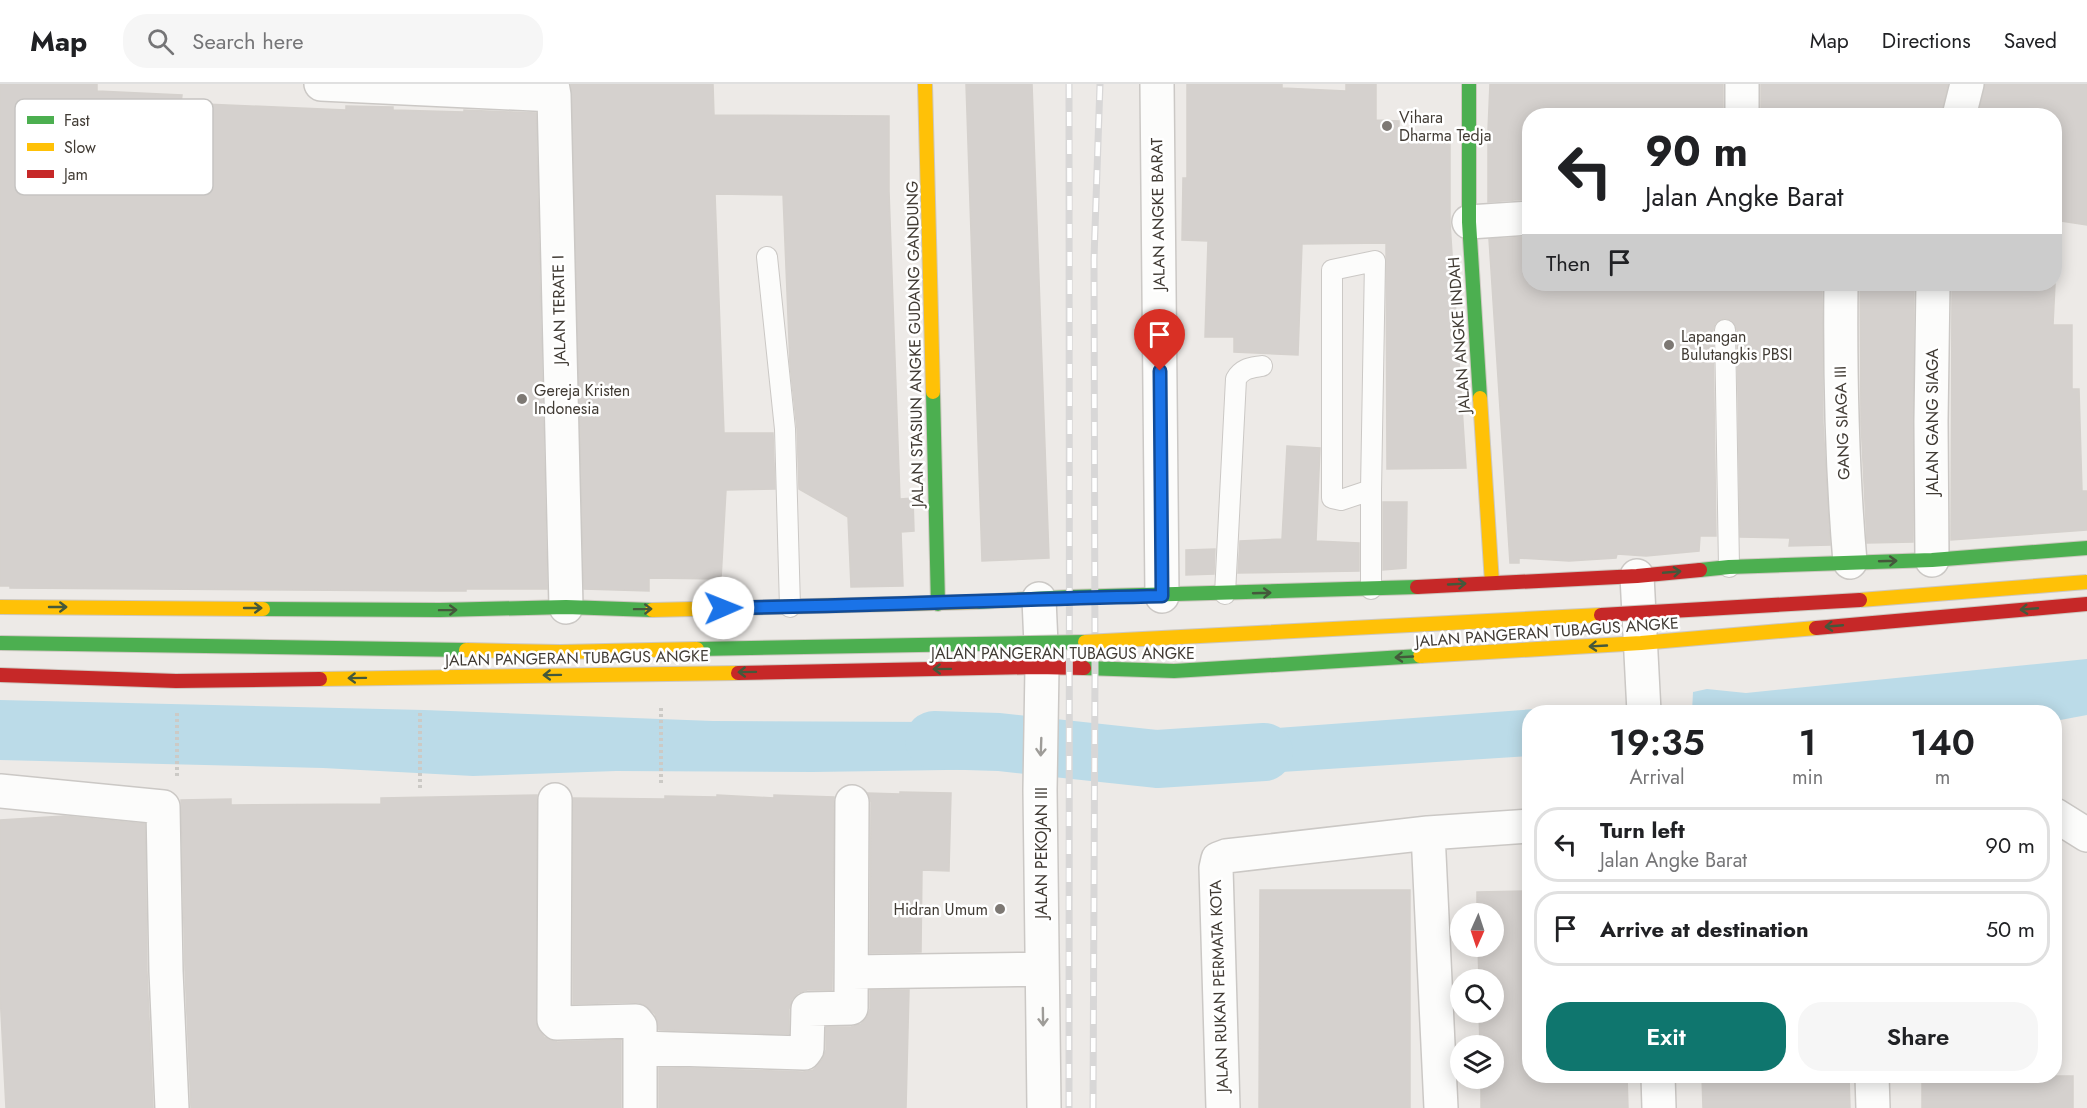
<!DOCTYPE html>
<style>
body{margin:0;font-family:Jost,sans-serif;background:#f6f6f6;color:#202124;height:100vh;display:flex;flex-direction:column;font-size:22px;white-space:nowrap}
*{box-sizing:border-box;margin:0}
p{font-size:20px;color:#757577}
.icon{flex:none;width:33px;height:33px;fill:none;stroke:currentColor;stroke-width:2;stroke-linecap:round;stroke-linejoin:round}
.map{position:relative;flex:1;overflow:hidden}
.details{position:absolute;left:1522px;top:621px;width:540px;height:378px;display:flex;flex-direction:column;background:#fff;border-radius:24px;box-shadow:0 3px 15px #0003}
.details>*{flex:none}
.guide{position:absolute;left:1522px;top:24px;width:540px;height:183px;border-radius:24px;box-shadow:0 3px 15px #0003;background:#fff;color:#202124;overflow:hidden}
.needle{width:39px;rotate:183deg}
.controls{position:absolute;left:1450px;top:819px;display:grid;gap:12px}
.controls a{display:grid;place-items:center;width:54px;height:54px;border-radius:50%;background:#fff;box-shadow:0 3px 15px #0003;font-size:30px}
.pin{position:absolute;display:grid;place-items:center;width:51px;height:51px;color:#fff;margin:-62px -26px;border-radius:50% 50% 50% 0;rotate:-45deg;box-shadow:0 0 6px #0007}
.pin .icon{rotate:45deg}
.me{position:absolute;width:66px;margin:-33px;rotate:89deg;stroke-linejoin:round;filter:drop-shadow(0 0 4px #0008)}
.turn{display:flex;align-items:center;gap:21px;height:126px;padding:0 24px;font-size:27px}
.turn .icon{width:78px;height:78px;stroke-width:2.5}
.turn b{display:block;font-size:42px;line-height:51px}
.then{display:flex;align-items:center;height:57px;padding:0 24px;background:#0003;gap:12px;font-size:22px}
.eta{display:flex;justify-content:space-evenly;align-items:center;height:102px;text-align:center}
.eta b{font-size:36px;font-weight:600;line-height:42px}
.primary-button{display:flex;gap:12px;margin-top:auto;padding:12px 24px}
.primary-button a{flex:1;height:69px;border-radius:24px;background:#0f766e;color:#fff;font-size:24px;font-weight:600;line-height:69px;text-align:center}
.primary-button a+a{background:#f6f6f6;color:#202124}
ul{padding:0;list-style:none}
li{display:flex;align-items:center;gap:18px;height:75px;margin:0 12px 9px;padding:0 12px;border:3px solid #e0e0e0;border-radius:24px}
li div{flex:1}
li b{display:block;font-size:22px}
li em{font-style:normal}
header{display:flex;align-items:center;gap:36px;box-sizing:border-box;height:84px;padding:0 30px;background:#fff;border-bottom:2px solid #e0e0e0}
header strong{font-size:28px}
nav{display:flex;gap:33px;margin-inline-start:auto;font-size:21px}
.search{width:420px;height:54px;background:#f6f6f6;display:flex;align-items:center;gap:15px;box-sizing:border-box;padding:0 21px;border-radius:24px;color:#757577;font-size:22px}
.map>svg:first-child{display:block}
.water{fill:#bbdbe8}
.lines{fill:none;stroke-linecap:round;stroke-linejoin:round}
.river{stroke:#bbdbe8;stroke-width:58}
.building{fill:#d5d1ce;stroke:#d5d1cd;stroke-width:1.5}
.lane-casing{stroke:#cbc8c5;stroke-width:22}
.street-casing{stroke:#cbc8c5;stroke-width:36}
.fast-casing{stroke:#cdc8c0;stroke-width:16}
.slow-casing{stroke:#cdc8c0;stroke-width:16}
.jam-casing{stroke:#cdc8c0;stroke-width:16}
.path{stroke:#cccac6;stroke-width:4;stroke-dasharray:3 3;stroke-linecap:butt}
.lane{stroke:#fcfcfb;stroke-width:20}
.street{stroke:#fcfcfb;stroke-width:33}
.fast{stroke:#4caf50;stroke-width:14}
.slow{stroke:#ffc107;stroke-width:14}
.jam{stroke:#c62828;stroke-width:14}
.rail-casing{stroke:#d8d7d7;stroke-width:7}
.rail{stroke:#fff;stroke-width:4.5;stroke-dasharray:14;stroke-linecap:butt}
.fast-bridge-casing{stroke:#cdc8c0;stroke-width:16;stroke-linecap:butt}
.slow-bridge-casing{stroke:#cdc8c0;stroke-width:16;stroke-linecap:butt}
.jam-bridge-casing{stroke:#cdc8c0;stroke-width:16;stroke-linecap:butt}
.fast-bridge{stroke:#4caf50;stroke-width:14}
.slow-bridge{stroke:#ffc107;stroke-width:14}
.jam-bridge{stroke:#c62828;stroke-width:14}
.oneway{stroke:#44583b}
.oneway2{stroke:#9e9c98}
.route-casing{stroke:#114b97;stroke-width:15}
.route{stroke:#1a73e8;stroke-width:10}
.poi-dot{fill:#7d7873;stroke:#fff;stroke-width:2}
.labels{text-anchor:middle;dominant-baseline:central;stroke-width:5;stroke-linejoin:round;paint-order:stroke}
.poi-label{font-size:16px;fill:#413b34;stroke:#fff;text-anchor:start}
.street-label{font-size:16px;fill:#413b34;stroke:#fff}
.key{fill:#fff;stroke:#c6c4c2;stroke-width:1.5}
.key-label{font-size:16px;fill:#413b34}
</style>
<header>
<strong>Map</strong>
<div class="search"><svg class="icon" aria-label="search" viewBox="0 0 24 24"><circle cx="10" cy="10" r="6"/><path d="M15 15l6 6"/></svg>Search here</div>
<nav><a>Map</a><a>Directions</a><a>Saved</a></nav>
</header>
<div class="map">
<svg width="2087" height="1024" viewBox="0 0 2087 1024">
<rect width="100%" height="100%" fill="#edeae7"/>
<path class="water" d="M 2087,575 L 2087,631 L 2055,637 L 2055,628 L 1692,628 L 1693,608 L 1707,605 L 1746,609 Z
M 0,616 L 424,626 L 713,637 L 934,638 L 1015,635 L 1012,685 L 813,688 L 616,687 L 473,692 L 323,684 L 0,676 Z
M 1562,623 L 1562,628 L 1530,628 L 1530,672 L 1186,694 L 1182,651 Z"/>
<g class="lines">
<path class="river" d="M 934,656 L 999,658 L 1157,675 L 1264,668"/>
</g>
<path class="building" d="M 0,0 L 97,0 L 97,7 L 182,11 L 181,19 L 346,26 L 346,22 L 393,23 L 393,26 L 464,28 L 464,26 L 536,29 L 547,505 L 466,505 L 466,507 L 440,507 L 10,504 L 10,502 L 0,502 Z
M 571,0 L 713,0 L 714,31 L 889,32 L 889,107 L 900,415 L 913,414 L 914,447 L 901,448 L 903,502 L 851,503 L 848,433 L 799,405 L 797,345 L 790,281 L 783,111 L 715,110 L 724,349 L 773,349 L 775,405 L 726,406 L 721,495 L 649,494 L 649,507 L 584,505 Z
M 966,0 L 1032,0 L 1049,474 L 982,477 Z
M 1187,0 L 1282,0 L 1282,4 L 1346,7 L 1346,0 L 1376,0 L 1376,36 L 1399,37 L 1399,55 L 1450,57 L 1450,139 L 1466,384 L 1387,385 L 1386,159 L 1302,160 L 1298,271 L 1234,268 L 1234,253 L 1205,253 L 1208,157 L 1182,156 L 1183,94 L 1187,94 Z
M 1490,0 L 1723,0 L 1723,32 L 1530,32 L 1530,115 L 1488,118 L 1488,46 Z
M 1761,0 L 1948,0 L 1941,32 L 1761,32 Z
M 1985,0 L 2087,0 L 2087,141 L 2055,136 L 2055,32 L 1978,32 Z
M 1530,153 L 1530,200 L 1584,200 L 1584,202 L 1646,200 L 1822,200 L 1823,339 L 1830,461 L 1789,462 L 1790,454 L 1740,453 L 1737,246 L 1731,236 L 1724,234 L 1715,240 L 1713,246 L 1716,452 L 1700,452 L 1699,467 L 1646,472 L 1617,470 L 1616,474 L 1569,477 L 1519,474 L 1519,479 L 1510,479 L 1489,155 Z
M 1860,200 L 1914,200 L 1913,458 L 1867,459 L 1861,338 Z
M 2004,200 L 2055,200 L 2053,241 L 2072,241 L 2072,305 L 2079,305 L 2082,407 L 2087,407 L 2087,446 L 1951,456 L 1952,202 L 2004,204 Z
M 1287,362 L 1320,364 L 1316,457 L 1359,459 L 1359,487 L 1238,489 L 1240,457 L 1282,455 Z
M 1383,418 L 1407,418 L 1406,484 L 1383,486 Z
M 1215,465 L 1214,490 L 1186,491 L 1186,466 Z
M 900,708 L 951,709 L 949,787 L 922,786 L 921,868 L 870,869 L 871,718 L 868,709 L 900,710 Z
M 537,711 L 537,943 L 544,953 L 557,958 L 621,956 L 621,1024 L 191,1024 L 185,886 L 181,716 L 231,715 L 231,721 L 381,720 L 381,714 Z
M 717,711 L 774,714 L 774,711 L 834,713 L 832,906 L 807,906 L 798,909 L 792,915 L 789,925 L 789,950 L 659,946 L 655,930 L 643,920 L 636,918 L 573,920 L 573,714 L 665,715 L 665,712 L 717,713 Z
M 64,732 L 145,740 L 147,887 L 153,1024 L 6,1024 L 0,910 L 0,736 Z
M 1260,806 L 1410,806 L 1410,1024 L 1259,1024 Z
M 1530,807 L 1530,992 L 1627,992 L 1628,1024 L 1481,1024 L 1481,994 L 1494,994 L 1494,962 L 1480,962 L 1479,928 L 1494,928 L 1494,896 L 1479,896 L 1478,862 L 1494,862 L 1494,830 L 1477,830 L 1477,808 Z
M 870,906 L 909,906 L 906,1024 L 659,1024 L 659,983 L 803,988 L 813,986 L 822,976 L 826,966 L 826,943 L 851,943 L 861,940 L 867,933 L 870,925 Z
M 1702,992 L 1849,992 L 1850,1024 L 1703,1024 Z
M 1922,992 L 2073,992 L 2073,1024 L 1922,1024 Z"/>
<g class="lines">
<g class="lane-casing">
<path id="lane" d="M 767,173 L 785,345 L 790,523
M 1725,246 L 1729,483
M 1371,406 L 1341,416 L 1332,414 L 1332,186 L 1375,177 L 1371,406 L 1371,505
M 1225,510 L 1236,295 C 1242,284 1251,284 1262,282"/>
</g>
<g class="street-casing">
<path id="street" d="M 321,0 L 554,11
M 552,0 L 554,11 L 566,523
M 1157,0 L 1162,512
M 1742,32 L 1742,0
M 1959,32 L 1967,0
M 1469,138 L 1530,134
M 1841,200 C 1840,292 1842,385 1850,478
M 1932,476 L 1931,337 L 1933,200
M 1637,492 L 1644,628
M 1039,515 L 1042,583 L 1040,706 L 1044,1024
M 0,707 L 163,723 L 166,887 L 172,1024
M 555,716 L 554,936 L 557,939 L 636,937 L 640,942 L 640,964
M 2055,731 L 2087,751
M 1428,749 L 1441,1024
M 852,888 L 1042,885
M 1658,992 L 1659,1024
M 1872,992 L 1873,1024
M 640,1024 L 640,964 L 804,969 L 807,965 L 808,925 L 851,924 L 852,718
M 1223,1024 L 1216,784 L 1218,775 L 1226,772 L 1428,749 L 1530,742"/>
</g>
<g class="fast-casing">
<path id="fast" d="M 1469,0 L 1469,138 L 1480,314
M 933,308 L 938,520
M 1700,486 L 1729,483 L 1932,476 L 2087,464
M 976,518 L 1070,513 L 1417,503
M 263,525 L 440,526 L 566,523 L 652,526
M 1084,584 L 1174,587 L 1420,572"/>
</g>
<g class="slow-casing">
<path id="slow" d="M 925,0 L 933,308
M 1480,314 L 1492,499
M 0,523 L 263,525
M 652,526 L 976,518
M 1420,572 L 1641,559 L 1816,544
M 320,595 L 738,589"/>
</g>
<g class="jam-casing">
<path id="jam" d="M 1417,503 L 1637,492 L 1700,486
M 1816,544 L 2087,520
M 738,589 L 1036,583 L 1084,584
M 0,591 L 176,597 L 320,595"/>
</g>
<path class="path" d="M 177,629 L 177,693
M 661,699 L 661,622
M 420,704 L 420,626"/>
<use href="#lane" class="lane"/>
<use href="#street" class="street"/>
<use href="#fast" class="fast"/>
<use href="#slow" class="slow"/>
<use href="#jam" class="jam"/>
<g class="rail-casing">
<path id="rail" d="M 1069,0 C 1071,341 1068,683 1069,1024
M 1093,1024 L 1095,585 L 1094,175 L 1100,0"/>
</g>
<use href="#rail" class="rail"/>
<g class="fast-bridge-casing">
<path id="fast-bridge" d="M 0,559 L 466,566
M 697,565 L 1085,558"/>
</g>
<g class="slow-bridge-casing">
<path id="slow-bridge" d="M 1860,516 L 2087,498
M 1085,558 L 1601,531
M 466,566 L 560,568 L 697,565"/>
</g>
<g class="jam-bridge-casing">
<path id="jam-bridge" d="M 1601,531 L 1860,516"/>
</g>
<use href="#fast-bridge" class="fast-bridge"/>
<use href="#slow-bridge" class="slow-bridge"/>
<use href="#jam-bridge" class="jam-bridge"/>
</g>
<defs><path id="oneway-shaft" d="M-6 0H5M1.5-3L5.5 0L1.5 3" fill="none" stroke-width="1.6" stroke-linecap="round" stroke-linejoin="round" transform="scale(1.5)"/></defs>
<g class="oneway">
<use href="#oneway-shaft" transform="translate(1888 477) rotate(-2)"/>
<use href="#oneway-shaft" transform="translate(1672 488) rotate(-5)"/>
<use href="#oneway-shaft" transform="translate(1457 500) rotate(-3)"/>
<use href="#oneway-shaft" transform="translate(1262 509) rotate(-2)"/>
<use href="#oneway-shaft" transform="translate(58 523)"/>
<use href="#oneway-shaft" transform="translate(253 524)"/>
<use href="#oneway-shaft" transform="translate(643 525) rotate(-1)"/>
<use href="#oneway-shaft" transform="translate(2029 525) rotate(175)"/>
<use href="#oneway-shaft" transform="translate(448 526) rotate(-1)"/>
<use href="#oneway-shaft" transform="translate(1834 542) rotate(175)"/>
<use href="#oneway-shaft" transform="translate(1598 562) rotate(177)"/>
<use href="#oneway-shaft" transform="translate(1404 573) rotate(177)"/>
<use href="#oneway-shaft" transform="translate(942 585) rotate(179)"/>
<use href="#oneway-shaft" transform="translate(747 588) rotate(179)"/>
<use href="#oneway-shaft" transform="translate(552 591) rotate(179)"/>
<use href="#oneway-shaft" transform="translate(357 594) rotate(179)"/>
</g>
<g class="oneway2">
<use href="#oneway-shaft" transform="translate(1041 663) rotate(92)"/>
<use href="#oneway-shaft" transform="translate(1043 933) rotate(89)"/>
</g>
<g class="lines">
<g class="route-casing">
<path id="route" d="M 723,524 C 870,522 1015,515 1162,512 L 1160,287"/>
</g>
<use href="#route" class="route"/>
</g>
<g class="poi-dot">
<circle cx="1387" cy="42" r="6"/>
<circle cx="1669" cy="261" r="6"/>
<circle cx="522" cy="315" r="6"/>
<circle cx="1000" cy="825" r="6"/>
</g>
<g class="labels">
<g class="poi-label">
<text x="1399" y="33">Vihara<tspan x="1399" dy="18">Dharma Tedja</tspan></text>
<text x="1681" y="252">Lapangan<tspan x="1681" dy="18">Bulutangkis PBSI</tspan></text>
<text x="534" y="306">Gereja Kristen<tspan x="534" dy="18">Indonesia</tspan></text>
<text x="988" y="825" text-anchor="end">Hidran Umum</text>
</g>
<g class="street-label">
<text transform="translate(1158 130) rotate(-91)">JALAN ANGKE BARAT</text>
<text transform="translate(559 226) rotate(-91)">JALAN TERATE I</text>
<text transform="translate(1459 251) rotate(-94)">JALAN ANGKE INDAH</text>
<text transform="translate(915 260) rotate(-91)">JALAN STASIUN ANGKE GUDANG GANDUNG</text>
<text transform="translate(1932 338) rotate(-90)">JALAN GANG SIAGA</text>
<text transform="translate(1842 339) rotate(-92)">GANG SIAGA III</text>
<text transform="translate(1547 548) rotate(-4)">JALAN PANGERAN TUBAGUS ANGKE</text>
<text x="1063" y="569">JALAN PANGERAN TUBAGUS ANGKE</text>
<text transform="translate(577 574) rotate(-1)">JALAN PANGERAN TUBAGUS ANGKE</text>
<text transform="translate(1041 769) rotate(-90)">JALAN PEKOJAN III</text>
<text transform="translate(1219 902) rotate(-92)">JALAN RUKAN PERMATA KOTA</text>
</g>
</g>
<rect x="15" y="15" width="198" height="96" rx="9" class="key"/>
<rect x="27" y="32" width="27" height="8" fill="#4caf50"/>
<rect x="27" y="59" width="27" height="8" fill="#ffc107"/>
<rect x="27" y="86" width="27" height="8" fill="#c62828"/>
<g class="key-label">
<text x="64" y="42">Fast</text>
<text x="64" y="69">Slow</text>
<text x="64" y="96">Jam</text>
</g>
</svg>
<div class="controls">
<a><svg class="needle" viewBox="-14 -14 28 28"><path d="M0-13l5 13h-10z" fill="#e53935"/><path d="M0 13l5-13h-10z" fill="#757577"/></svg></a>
<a><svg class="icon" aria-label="search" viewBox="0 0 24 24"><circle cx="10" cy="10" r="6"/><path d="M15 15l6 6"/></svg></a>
<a><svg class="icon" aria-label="layers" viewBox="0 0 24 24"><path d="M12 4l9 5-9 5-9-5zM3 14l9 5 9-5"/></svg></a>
</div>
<div class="pin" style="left:1160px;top:287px;background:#d93025"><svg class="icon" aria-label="arrive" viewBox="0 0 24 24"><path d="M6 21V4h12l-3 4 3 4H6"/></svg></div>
<svg class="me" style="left:723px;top:524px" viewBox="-20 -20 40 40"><circle r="19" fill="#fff"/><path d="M0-13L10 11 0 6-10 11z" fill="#1a73e8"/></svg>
<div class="guide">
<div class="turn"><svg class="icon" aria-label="left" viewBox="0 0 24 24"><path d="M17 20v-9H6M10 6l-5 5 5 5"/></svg><div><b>90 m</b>Jalan Angke Barat</div></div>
<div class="then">Then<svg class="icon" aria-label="arrive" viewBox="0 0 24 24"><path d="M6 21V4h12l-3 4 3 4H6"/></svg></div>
</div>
<section class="details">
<div class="eta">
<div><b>19:35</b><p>Arrival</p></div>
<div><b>1</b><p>min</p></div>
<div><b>140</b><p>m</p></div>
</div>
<ul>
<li><svg class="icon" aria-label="left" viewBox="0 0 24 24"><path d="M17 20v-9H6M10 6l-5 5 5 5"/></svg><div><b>Turn left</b><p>Jalan Angke Barat</p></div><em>90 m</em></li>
<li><svg class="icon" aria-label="arrive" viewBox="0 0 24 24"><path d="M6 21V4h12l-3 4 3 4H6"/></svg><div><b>Arrive at destination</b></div><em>50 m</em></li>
</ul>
<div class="primary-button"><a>Exit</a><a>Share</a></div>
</section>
</div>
